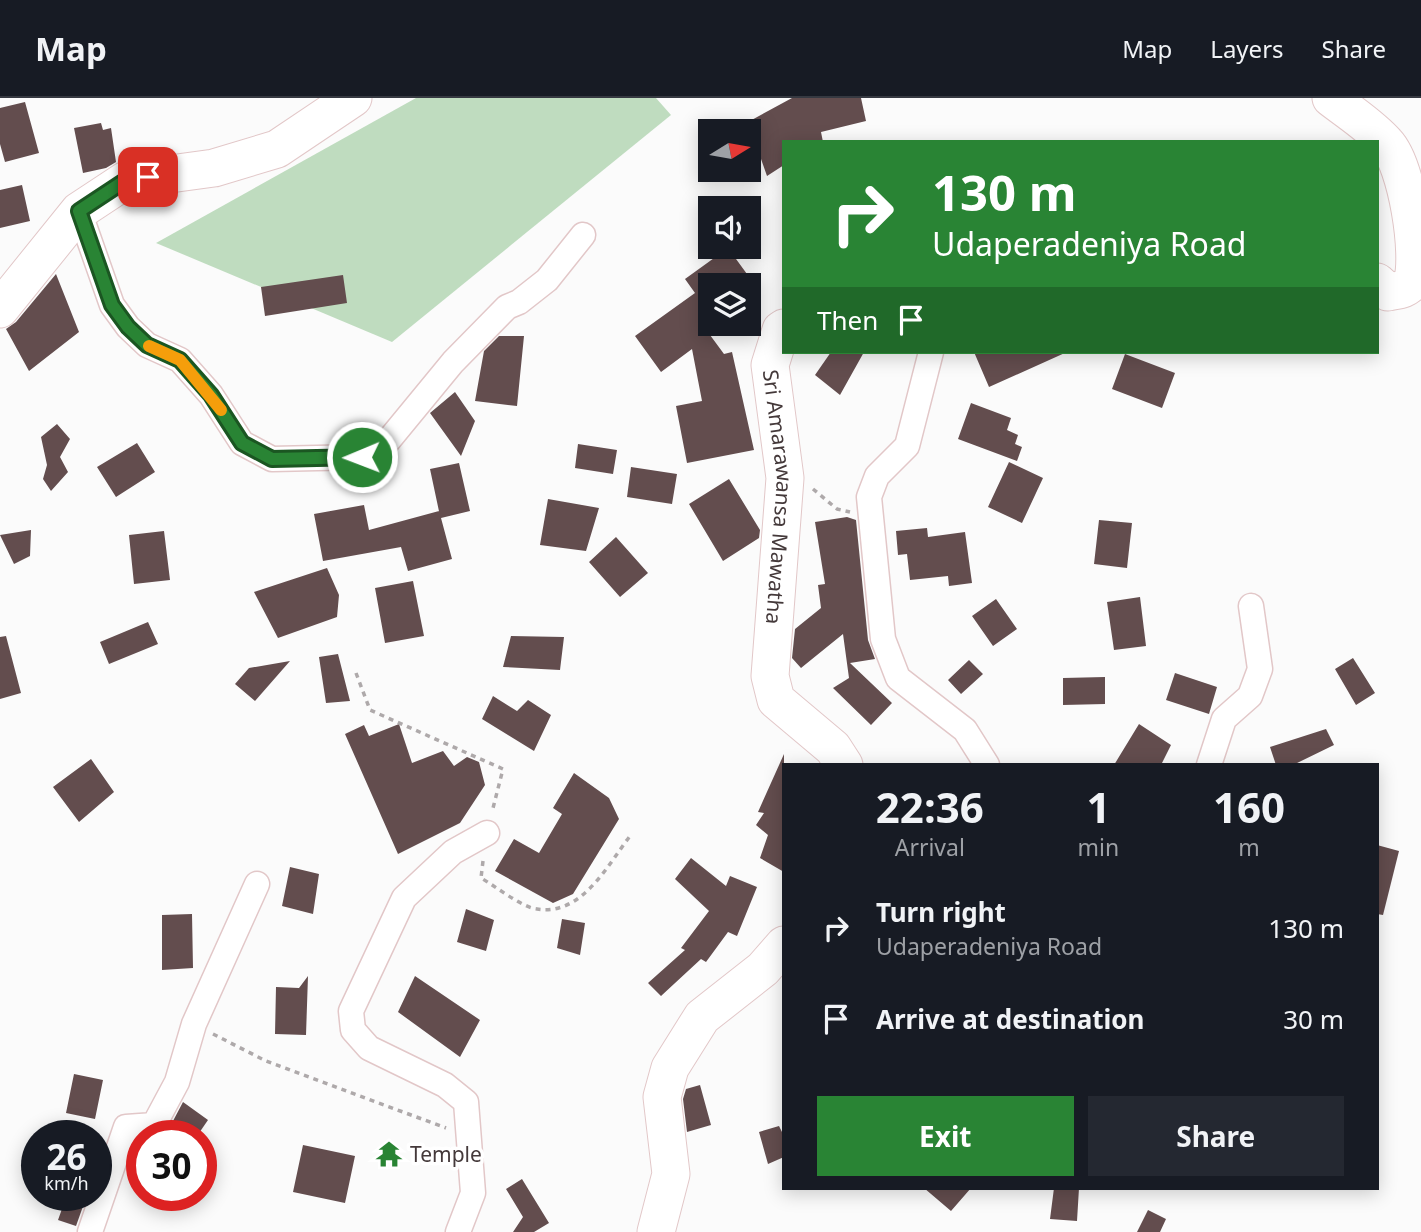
<!DOCTYPE html>
<style>
body{margin:0;font-family:"Noto Sans",sans-serif;background:#242831;color:#f1f3f6;height:100vh;display:flex;flex-direction:column;font-size:26px;white-space:nowrap}
*{box-sizing:border-box;margin:0}
p{font-size:23px;color:#9ea1a6}
.icon{flex:none;width:38px;height:38px;fill:none;stroke:currentColor;stroke-width:2;stroke-linecap:round;stroke-linejoin:round}
.map{position:relative;flex:1;overflow:hidden}
.panel{position:absolute;left:782px;top:665px;width:597px;height:427px;display:flex;flex-direction:column;background:#171b24;border-radius:0px;box-shadow:0 4px 18px #0003}
.panel>*{flex:none}
.guide{position:absolute;left:782px;top:42px;width:597px;height:214px;border-radius:0px;box-shadow:0 4px 18px #0003;background:#298434;color:#fff;overflow:hidden}
.needle{width:46px;rotate:79deg}
.tools{position:absolute;left:698px;top:21px;display:grid;gap:14px}
.tools a{display:grid;place-items:center;width:63px;height:63px;border-radius:0px;background:#171b24;box-shadow:0 4px 18px #0003;font-size:35px}
.speed{position:absolute;left:21px;top:1022px;display:flex;gap:14px;font-size:35px;font-weight:700;text-align:center}
.speed>*{display:grid;place-content:center;width:91px;height:91px;border-radius:50%;background:#171b24;box-shadow:0 4px 18px #0003;line-height:1}
.speed small{font-size:18px;font-weight:400}
.speed .limit{border:10px solid #d22;background:#fff;color:#111}
.pin{position:absolute;display:grid;place-items:center;width:60px;height:60px;color:#fff;margin:-30px;border-radius:14px;box-shadow:0 4px 10px #0006}
.me{position:absolute;width:77px;margin:-38px;rotate:269deg;stroke-linejoin:round;filter:drop-shadow(0 0 5px #0008)}
.turn{display:flex;align-items:center;gap:24px;height:147px;padding:0 35px;font-size:32px}
.turn .icon{width:91px;height:91px;stroke-width:2.5}
.turn b{display:block;font-size:49px;line-height:60px}
.then{display:flex;align-items:center;height:66px;padding:0 35px;background:#0003;gap:14px;font-size:26px}
.eta{display:flex;justify-content:space-evenly;align-items:center;height:119px;text-align:center}
.eta b{font-size:42px;font-weight:700;line-height:49px}
.button{display:flex;gap:14px;margin-top:auto;padding:14px 35px}
.button a{flex:1;height:80px;border-radius:0px;background:#298434;color:#fff;font-size:28px;font-weight:700;line-height:80px;text-align:center}
.button a+a{background:#242831;color:#f1f3f6}
ul{padding:0;list-style:none}
li{display:flex;align-items:center;gap:21px;height:91px;padding:0 35px}
li div{flex:1}
li b{display:block;font-size:26px}
li em{font-style:normal}
header{display:flex;align-items:center;gap:42px;box-sizing:border-box;height:98px;padding:0 35px;background:#171b24;border-bottom:2px solid #363941}
header strong{font-size:33px}
nav{display:flex;gap:38px;margin-inline-start:auto;font-size:24px}
.map>svg:first-child{display:block}
.green{fill:#bfdcbf}
.building{fill:#634d4e}
.lines{fill:none;stroke-linecap:round;stroke-linejoin:round}
.street-casing{stroke:#e2c7c8;stroke-width:27}
.secondary-casing{stroke:#e2c7c8;stroke-width:39}
.path{stroke:#aea9aa;stroke-width:3.5;stroke-dasharray:5 5;stroke-linecap:butt}
.street{stroke:#fff;stroke-width:24}
.secondary{stroke:#fff;stroke-width:37}
.route-casing{stroke:#1b5622;stroke-width:18}
.route{stroke:#298434;stroke-width:12}
.slow{stroke:#f59e0b;stroke-width:12}
.labels{text-anchor:middle;dominant-baseline:central;stroke-width:7;stroke-linejoin:round;paint-order:stroke}
.street-label{font-size:21px;fill:#44393a;stroke:#fff}
.poi-label{font-size:21px;fill:#44393a;stroke:#fff;text-anchor:start}
</style>
<header>
<strong>Map</strong>
<nav><a>Map</a><a>Layers</a><a>Share</a></nav>
</header>
<div class="map">
<svg width="1421" height="1134" viewBox="0 0 1421 1134">
<rect width="100%" height="100%" fill="#fbfbfb"/>
<path class="green" d="M 416,0 L 656,0 L 671,17 L 392,244 L 156,145 Z"/>
<path class="building" d="M 792,0 L 861,0 L 866,23 L 821,34 L 823,44 L 784,44 L 784,67 L 767,78 L 748,24 Z
M 25,4 L 39,55 L 5,64 L 0,46 L 0,10 Z
M 101,25 L 103,32 L 111,30 L 116,64 L 106,70 L 83,75 L 74,30 Z
M 22,87 L 30,123 L 0,130 L 0,92 Z
M 728,150 L 755,187 L 710,187 L 710,237 L 724,256 L 732,254 L 754,352 L 687,365 L 676,308 L 702,303 L 692,251 L 661,274 L 635,238 L 695,195 L 685,181 Z
M 56,176 L 79,234 L 29,273 L 6,231 L 16,224 Z
M 343,177 L 347,205 L 265,218 L 261,189 Z
M 499,238 L 524,238 L 517,308 L 475,303 L 484,253 Z
M 831,254 L 864,254 L 840,297 L 815,277 Z
M 974,254 L 1067,254 L 989,289 Z
M 1125,256 L 1175,275 L 1162,310 L 1112,291 Z
M 455,294 L 475,323 L 461,358 L 430,315 Z
M 971,305 L 1011,320 L 1007,332 L 1018,337 L 1015,346 L 1022,349 L 1017,363 L 958,341 Z
M 57,326 L 70,341 L 60,359 L 68,374 L 51,393 L 43,381 L 47,367 L 41,339 Z
M 137,345 L 155,374 L 116,399 L 97,369 Z
M 578,346 L 617,352 L 613,376 L 575,370 Z
M 1009,364 L 1043,380 L 1022,425 L 988,409 Z
M 459,365 L 470,413 L 441,420 L 452,461 L 408,473 L 401,449 L 323,463 L 314,416 L 364,407 L 369,432 L 439,413 L 440,418 L 430,371 Z
M 631,369 L 677,376 L 672,406 L 627,399 Z
M 729,381 L 760,432 L 759,440 L 723,463 L 689,406 Z
M 548,401 L 599,410 L 586,453 L 540,447 Z
M 847,419 L 856,422 L 868,542 L 875,561 L 850,565 L 892,605 L 871,627 L 833,590 L 849,580 L 843,536 L 801,570 L 792,560 L 795,531 L 821,510 L 818,487 L 825,486 L 815,424 Z
M 1099,422 L 1132,425 L 1127,470 L 1094,466 Z
M 927,430 L 928,439 L 965,434 L 972,485 L 949,488 L 948,478 L 910,482 L 907,456 L 898,457 L 896,433 Z
M 31,432 L 30,458 L 14,466 L 0,437 Z
M 164,433 L 170,482 L 134,486 L 129,437 Z
M 616,439 L 648,475 L 620,499 L 589,464 Z
M 327,470 L 339,497 L 337,519 L 278,540 L 254,494 Z
M 413,483 L 424,538 L 385,545 L 375,490 Z
M 1140,499 L 1146,548 L 1114,552 L 1107,504 Z
M 996,501 L 1017,531 L 993,548 L 972,518 Z
M 148,524 L 158,546 L 109,566 L 100,544 Z
M 6,538 L 21,595 L 0,601 L 0,539 Z
M 511,538 L 564,539 L 560,572 L 503,569 Z
M 338,556 L 350,603 L 326,605 L 319,559 Z
M 1353,560 L 1375,595 L 1356,607 L 1335,571 Z
M 969,562 L 983,576 L 961,596 L 948,582 Z
M 290,563 L 255,603 L 235,586 L 249,570 Z
M 1175,575 L 1217,589 L 1209,616 L 1166,602 Z
M 1105,579 L 1105,606 L 1063,607 L 1063,580 Z
M 493,598 L 517,613 L 528,602 L 551,617 L 534,653 L 482,621 Z
M 399,626 L 412,665 L 443,653 L 454,668 L 467,659 L 479,664 L 485,687 L 460,725 L 398,756 L 345,636 L 364,627 L 369,638 Z
M 1139,626 L 1171,647 L 1161,667 L 1114,667 Z
M 1326,631 L 1334,647 L 1293,667 L 1276,667 L 1270,649 Z
M 784,656 L 784,774 L 760,760 L 768,737 L 756,727 L 764,715 L 758,714 Z
M 91,661 L 114,694 L 79,724 L 53,689 Z
M 574,675 L 609,700 L 619,721 L 573,796 L 553,805 L 495,773 L 514,741 L 539,755 L 562,716 L 553,710 Z
M 1377,747 L 1399,753 L 1383,817 L 1377,816 Z
M 691,760 L 726,788 L 730,778 L 757,789 L 737,838 L 728,834 L 706,864 L 701,861 L 661,898 L 648,885 L 685,852 L 681,850 L 709,813 L 675,781 Z
M 290,769 L 319,776 L 313,816 L 282,808 Z
M 466,811 L 494,822 L 486,853 L 457,844 Z
M 192,816 L 193,870 L 162,872 L 162,817 Z
M 562,821 L 585,825 L 580,857 L 557,850 Z
M 308,878 L 306,937 L 275,936 L 276,889 L 299,890 Z
M 415,878 L 480,922 L 460,959 L 398,914 Z
M 74,976 L 103,982 L 95,1021 L 66,1015 Z
M 700,987 L 711,1027 L 687,1034 L 683,1001 L 686,991 Z
M 183,1004 L 208,1022 L 197,1038 L 173,1023 Z
M 779,1028 L 784,1038 L 784,1059 L 768,1066 L 759,1034 Z
M 303,1047 L 355,1058 L 345,1105 L 293,1094 Z
M 522,1081 L 549,1125 L 534,1134 L 513,1134 L 523,1119 L 506,1091 Z
M 924,1090 L 971,1090 L 951,1113 Z
M 1054,1090 L 1079,1090 L 1077,1123 L 1050,1121 Z
M 67,1097 L 87,1097 L 76,1128 L 58,1122 Z
M 1148,1112 L 1166,1121 L 1160,1134 L 1137,1134 Z"/>
<g class="lines">
<g class="street-casing">
<path id="street" d="M 79,113 L 112,207 L 128,229 L 147,247 L 180,262 L 211,297 L 242,345 L 272,361 L 362,359 L 379,354 L 453,264 L 507,209 L 519,204 L 547,182 L 583,137
M 931,254 L 907,348 L 877,378 L 869,399 L 883,541 L 898,580 L 965,632 L 987,667
M 1209,667 L 1224,621 L 1250,598 L 1260,571 L 1251,508
M 90,1134 L 126,1029 L 154,1027 L 177,984 L 194,926 L 257,786
M 458,1134 L 473,1095 L 466,1004 L 445,987 L 369,950 L 353,932 L 351,913 L 404,800 L 453,754 L 487,735"/>
</g>
<g class="secondary-casing">
<g id="secondary">
<path d="M 1331,0 C 1349,14 1371,28 1386,45 C 1407,67 1421,158 1412,184 C 1406,192 1398,192 1388,194 L 1377,184"/>
<path d="M 0,211 L 79,113 L 126,82 L 214,70 L 277,51 L 353,0"/>
<path id="s1" d="M 784,230 L 781,232 L 770,267 L 785,380 L 770,578 L 776,602 L 833,650 L 844,667"/>
<path d="M 656,1134 L 671,1076 L 662,999 L 670,970 L 702,919 L 763,871 L 784,847"/>
</g>
</g>
<path class="path" d="M 813,391 L 837,411 L 850,414
M 356,575 L 370,612 L 503,671 L 492,714
M 483,763 L 481,780 C 495,788 523,810 537,811 C 582,818 607,768 630,738
M 213,936 L 266,963 L 446,1030"/>
<use href="#street" class="street"/>
<use href="#secondary" class="secondary"/>
</g>
<g class="lines">
<g class="route-casing">
<path id="route" d="M 148,79 L 126,82 L 79,113 L 112,207 L 128,229 L 147,247 L 180,262 L 211,297 L 242,345 L 272,361 L 362,359"/>
</g>
<use href="#route" class="route"/>
<path class="slow" d="M 149,248 L 180,262 L 221,312"/>
</g>
<defs>
<g id="temple-bare" transform="scale(2.1)"><path d="M0-6L5-2H3V0L6.5 2.5H4V6H1.5V3h-3V6H-4V2.5H-6.5L-3 0V-2H-5Z" fill="#298434" stroke="#fff" stroke-width="2.5" paint-order="stroke"/></g>
</defs>
<g fill-rule="evenodd">
<use href="#temple-bare" x="389" y="1056"/>
</g>
<g class="labels">
<g class="street-label">
<text stroke="none"><textPath href="#s1" startOffset="173">Sri Amarawansa Mawatha</textPath></text>
</g>
<g class="poi-label">
<text x="410" y="1056">Temple</text>
</g>
</g>
</svg>
<div class="tools">
<a><svg class="needle" viewBox="-14 -14 28 28"><path d="M0-13l5 13h-10z" fill="#e53935"/><path d="M0 13l5-13h-10z" fill="#9ea1a6"/></svg></a>
<a><svg class="icon" aria-label="sound" viewBox="0 0 24 24"><path d="M4 9h4l5-4v14l-5-4H4zM17 9q2 3 0 6"/></svg></a>
<a><svg class="icon" aria-label="layers" viewBox="0 0 24 24"><path d="M12 4l9 5-9 5-9-5zM3 14l9 5 9-5"/></svg></a>
</div>
<div class="speed"><div>26<small>km/h</small></div><div class="limit">30</div></div>
<div class="pin" style="left:148px;top:79px;background:#d93025"><svg class="icon" aria-label="arrive" viewBox="0 0 24 24"><path d="M6 21V4h12l-3 4 3 4H6"/></svg></div>
<svg class="me" style="left:362px;top:359px" viewBox="-20 -20 40 40"><circle r="17" fill="#298434" stroke="#fff" stroke-width="3"/><path d="M0-11L8 9 0 5-8 9z" fill="#fff"/></svg>
<div class="guide">
<div class="turn"><svg class="icon" aria-label="right" viewBox="0 0 24 24"><path d="M7 20v-9h11M14 6l5 5-5 5"/></svg><div><b>130 m</b>Udaperadeniya Road</div></div>
<div class="then">Then<svg class="icon" aria-label="arrive" viewBox="0 0 24 24"><path d="M6 21V4h12l-3 4 3 4H6"/></svg></div>
</div>
<section class="panel">
<div class="eta">
<div><b>22:36</b><p>Arrival</p></div>
<div><b>1</b><p>min</p></div>
<div><b>160</b><p>m</p></div>
</div>
<ul>
<li><svg class="icon" aria-label="right" viewBox="0 0 24 24"><path d="M7 20v-9h11M14 6l5 5-5 5"/></svg><div><b>Turn right</b><p>Udaperadeniya Road</p></div><em>130 m</em></li>
<li><svg class="icon" aria-label="arrive" viewBox="0 0 24 24"><path d="M6 21V4h12l-3 4 3 4H6"/></svg><div><b>Arrive at destination</b></div><em>30 m</em></li>
</ul>
<div class="button"><a>Exit</a><a>Share</a></div>
</section>
</div>
